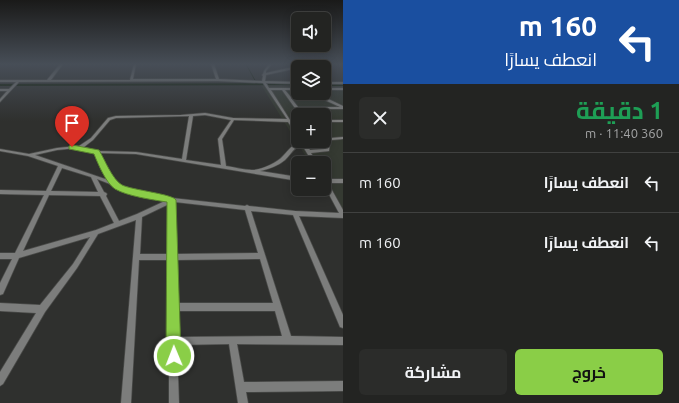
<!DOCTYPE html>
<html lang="ar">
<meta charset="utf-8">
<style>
body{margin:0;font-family:Ubuntu,Cairo,sans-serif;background:#2b2c2a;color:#f1f3f6;direction:rtl;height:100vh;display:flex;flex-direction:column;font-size:15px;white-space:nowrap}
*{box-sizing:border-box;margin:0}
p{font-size:13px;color:#a3a4a5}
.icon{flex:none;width:22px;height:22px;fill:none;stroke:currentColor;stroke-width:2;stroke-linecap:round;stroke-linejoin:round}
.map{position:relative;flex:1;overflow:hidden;direction:ltr}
.sheet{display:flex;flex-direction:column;background:#232422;width:336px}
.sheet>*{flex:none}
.top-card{background:#1a4fa0;color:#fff;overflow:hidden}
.tools{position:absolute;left:291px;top:12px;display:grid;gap:8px}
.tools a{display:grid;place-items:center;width:40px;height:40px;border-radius:6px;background:#232422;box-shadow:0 2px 10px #0003,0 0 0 1px #404140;font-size:20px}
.pin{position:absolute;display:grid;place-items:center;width:34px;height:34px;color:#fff;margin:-41px -17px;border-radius:50% 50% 50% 0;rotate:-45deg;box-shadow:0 0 4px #0007}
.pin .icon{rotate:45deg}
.me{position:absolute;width:44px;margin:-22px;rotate:359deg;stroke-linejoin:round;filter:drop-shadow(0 0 3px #0008)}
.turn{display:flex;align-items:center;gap:14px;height:84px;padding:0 16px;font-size:18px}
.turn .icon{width:52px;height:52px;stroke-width:2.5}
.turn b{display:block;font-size:28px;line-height:34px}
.round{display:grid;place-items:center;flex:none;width:42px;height:42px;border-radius:6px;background:#2b2c2a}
.headline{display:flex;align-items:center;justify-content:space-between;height:68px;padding:0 16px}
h1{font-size:24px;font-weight:700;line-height:30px;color:#1e9e55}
.primary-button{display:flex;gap:8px;margin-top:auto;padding:8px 16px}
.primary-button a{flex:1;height:46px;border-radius:6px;background:#8ace47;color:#111;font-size:16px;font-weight:700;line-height:46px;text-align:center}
.primary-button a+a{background:#2b2c2a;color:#f1f3f6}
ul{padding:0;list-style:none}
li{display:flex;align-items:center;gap:12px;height:60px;padding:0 16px;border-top:1px solid #404140}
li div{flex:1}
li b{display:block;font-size:15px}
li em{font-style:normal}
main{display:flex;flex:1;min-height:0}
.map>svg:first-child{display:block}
.built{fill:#353a32;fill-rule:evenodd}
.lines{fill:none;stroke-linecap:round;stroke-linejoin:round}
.stream{stroke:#091800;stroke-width:1}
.canal{fill:#091800;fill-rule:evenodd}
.minor-casing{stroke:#4a4b49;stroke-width:1.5}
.minor{fill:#7c7d7c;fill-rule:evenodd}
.route{fill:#8ace47;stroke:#5a862e}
</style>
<main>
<section class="sheet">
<div class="top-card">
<div class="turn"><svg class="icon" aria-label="left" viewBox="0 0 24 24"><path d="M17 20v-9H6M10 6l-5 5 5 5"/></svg><div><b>160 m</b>انعطف يسارًا</div></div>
</div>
<div class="headline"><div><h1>1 دقيقة</h1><p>360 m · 11:40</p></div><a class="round"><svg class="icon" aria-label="close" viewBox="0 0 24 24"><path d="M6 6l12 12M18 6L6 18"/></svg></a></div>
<ul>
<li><svg class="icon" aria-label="left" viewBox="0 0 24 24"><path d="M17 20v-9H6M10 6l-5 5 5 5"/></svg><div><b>انعطف يسارًا</b></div><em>160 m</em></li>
<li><svg class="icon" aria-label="left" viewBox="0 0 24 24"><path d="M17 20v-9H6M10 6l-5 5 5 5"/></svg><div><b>انعطف يسارًا</b></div><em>160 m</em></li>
</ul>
<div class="primary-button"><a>خروج</a><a>مشاركة</a></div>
</section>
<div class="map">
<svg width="343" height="403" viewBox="0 0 343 403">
<rect width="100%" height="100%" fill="#2f302e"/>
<path class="built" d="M 261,85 L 298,86 L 298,93 L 324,93 L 324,86 L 343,86 L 343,216 L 324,186 L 324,163 L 310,163 ZM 298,115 L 324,115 L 324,141 L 298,141 Z"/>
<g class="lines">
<path class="stream" d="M 246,64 L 257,84"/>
<path class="canal" d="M 298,83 L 298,85 L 0,86 L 0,84 Z
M 324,84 L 343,84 L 343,86 L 324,86 Z"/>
<g class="minor-casing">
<path id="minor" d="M 60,64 L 63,64 L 51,80 L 130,80 L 134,64 L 136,64 L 133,79 L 216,79 L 211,64 L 214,64 L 219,79 L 262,81 L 263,76 L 262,75 L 263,74 L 264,71 L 269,64 L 272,64 L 266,71 L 266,73 L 306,64 L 312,64 L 302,67 L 298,67 L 298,68 L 266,75 L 265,81 L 298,82 L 298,84 L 266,83 L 269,88 L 298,88 L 298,90 L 285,90 L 290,96 L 315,95 L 311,93 L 316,93 L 343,106 L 343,109 L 300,109 L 304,115 L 300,115 L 282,90 L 271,90 L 290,120 L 298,120 L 298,122 L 292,122 L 298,131 L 298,135 L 297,135 L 288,122 L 234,120 L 222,139 L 226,166 C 234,167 244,170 252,170 C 261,170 277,163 283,156 C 289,150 292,144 301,142 L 300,141 L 304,141 L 310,150 L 325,149 L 326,140 L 331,138 L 343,137 L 343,139 L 332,140 L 330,142 L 329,151 L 311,153 L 317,163 L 313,163 L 302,145 C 294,147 291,154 285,160 C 278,166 269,169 260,171 L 298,177 L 298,181 L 136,154 L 100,153 L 107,169 L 118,184 L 144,193 L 172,198 L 245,206 L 247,205 L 249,206 L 295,211 L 339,213 L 324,185 L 324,178 L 326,179 L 343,179 L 343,183 L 328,183 L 343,210 L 343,218 L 299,216 L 343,315 L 343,328 L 340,327 L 293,215 L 251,211 L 291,336 L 343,337 L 343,345 L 237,344 L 244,382 L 343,381 L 343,391 L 246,392 L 248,403 L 238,403 L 229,344 L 177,345 L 179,403 L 169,403 L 169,309 L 168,307 L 169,305 L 169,260 L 139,260 L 131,403 L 121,403 L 136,220 L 98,234 L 77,268 L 45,312 L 3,384 L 0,386 L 0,372 L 36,313 L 0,311 L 0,303 L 40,305 L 73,264 L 90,237 L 19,258 L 3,294 L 0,295 L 0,283 L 12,259 L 0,259 L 0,253 L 15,253 L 44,195 L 0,194 L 0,190 L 46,191 L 58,166 L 28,156 L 0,151 L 0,149 L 29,154 L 57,148 L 77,146 L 79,146 L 91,138 L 108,118 L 116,116 L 181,115 L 205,113 L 233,118 L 287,119 L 263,83 L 218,81 L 19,82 L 0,102 L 0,99 L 7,91 L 0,91 L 0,89 L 9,89 L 16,82 L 0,82 L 0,80 L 47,80 ZM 318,97 L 340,107 L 298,107 L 291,98 ZM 205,115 L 231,120 L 218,139 L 221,165 L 186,160 L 193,116 ZM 189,116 L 182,159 L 136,152 L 97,151 L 84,147 L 93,140 L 110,120 L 116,118 ZM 77,148 L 95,153 L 103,170 L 111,181 L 35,155 L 57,150 ZM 62,168 L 91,177 L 98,192 L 51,191 ZM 97,179 L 141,196 L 165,201 L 137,214 L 119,221 L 106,196 L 107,194 L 106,193 L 104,192 ZM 49,195 L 100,196 L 114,223 L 96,230 L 23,251 ZM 175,202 L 245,210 L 258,253 L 176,254 ZM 169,204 L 169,254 L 140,254 L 142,217 ZM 260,259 L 273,303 L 177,303 L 176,260 ZM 177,311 L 275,311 L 282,336 L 177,337 Z
M 324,82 L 343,82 L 343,84 L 324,84 Z
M 324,88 L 343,88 L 343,90 L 324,90 Z
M 324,120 L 343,120 L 343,122 L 324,122 Z"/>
</g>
<use href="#minor" class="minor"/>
</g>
<linearGradient id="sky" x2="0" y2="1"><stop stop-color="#1a1a19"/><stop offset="0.53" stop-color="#474e57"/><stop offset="1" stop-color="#474e57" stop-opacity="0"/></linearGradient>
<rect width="343" height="121" fill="url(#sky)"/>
<path class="route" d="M 72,145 L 99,150 C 105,160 112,179 122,185 C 132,190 173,194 176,200 L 181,356 L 179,362 L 174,364 L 168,362 L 166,356 L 167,202 C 153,200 127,196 115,189 C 106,183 98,164 94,154 L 69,149 L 69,146 Z"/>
</svg>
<div class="tools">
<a><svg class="icon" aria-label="sound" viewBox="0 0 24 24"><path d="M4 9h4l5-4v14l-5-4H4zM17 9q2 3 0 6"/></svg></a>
<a><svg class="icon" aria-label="layers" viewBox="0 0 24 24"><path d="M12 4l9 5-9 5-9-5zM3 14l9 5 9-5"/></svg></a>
<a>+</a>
<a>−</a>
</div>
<div class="pin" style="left:72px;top:147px;background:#d93025"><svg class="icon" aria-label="arrive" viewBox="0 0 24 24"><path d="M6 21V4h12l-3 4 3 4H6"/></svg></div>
<svg class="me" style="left:174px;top:356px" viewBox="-20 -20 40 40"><circle r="17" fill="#8ace47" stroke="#fff" stroke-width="3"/><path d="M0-11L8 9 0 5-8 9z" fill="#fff"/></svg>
</div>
</main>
